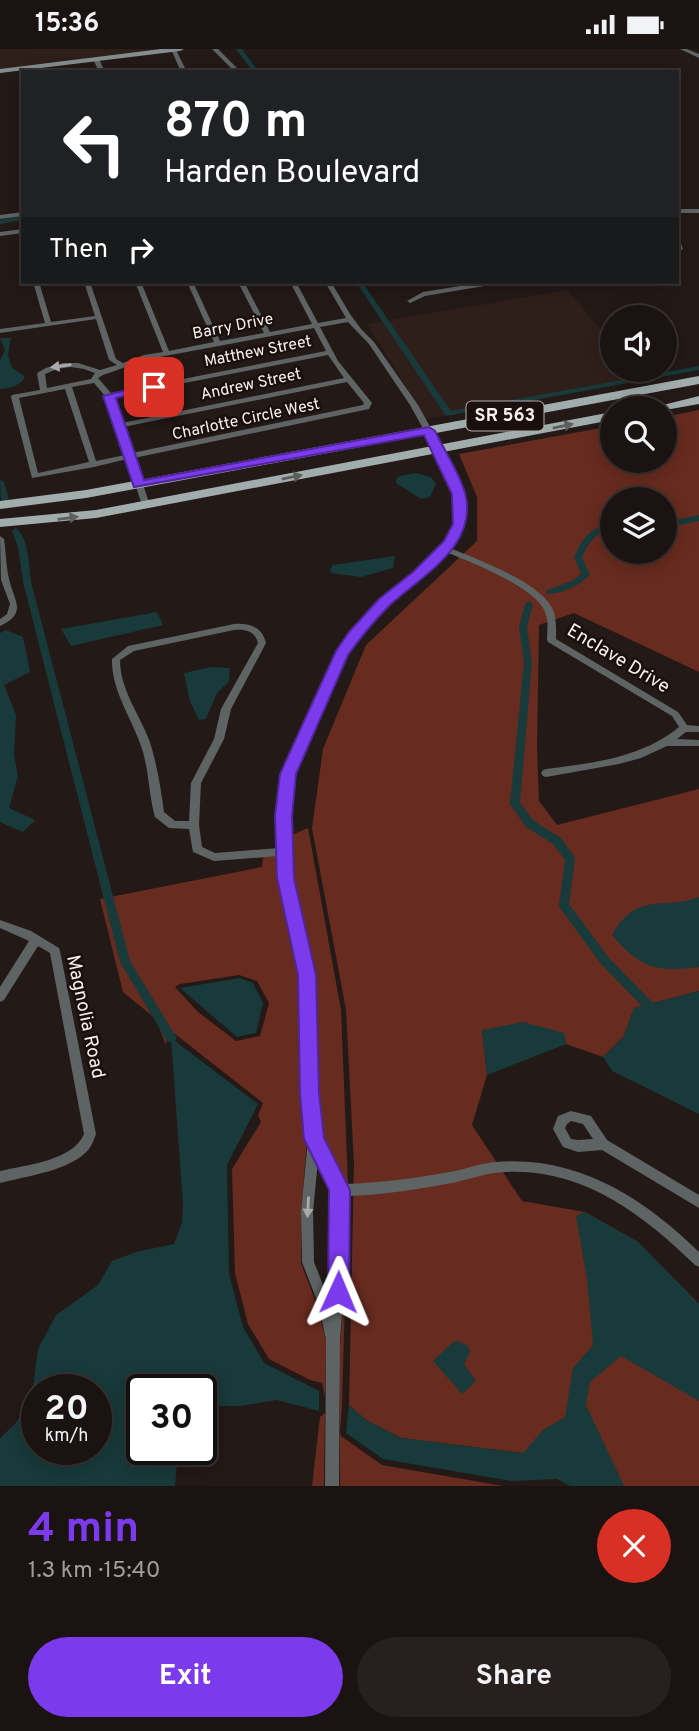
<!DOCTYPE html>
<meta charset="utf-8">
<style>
body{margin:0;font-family:Overpass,sans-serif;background:#27201f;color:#f1f3f6;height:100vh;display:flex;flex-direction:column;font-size:26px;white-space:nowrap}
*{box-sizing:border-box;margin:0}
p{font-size:23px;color:#9f9e9f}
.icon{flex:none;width:38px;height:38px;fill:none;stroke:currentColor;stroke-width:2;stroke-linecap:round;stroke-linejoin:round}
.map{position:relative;height:1437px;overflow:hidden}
.details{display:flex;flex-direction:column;background:#1a1311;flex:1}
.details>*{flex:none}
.top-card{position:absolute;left:21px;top:21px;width:658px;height:214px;border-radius:0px;box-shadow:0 4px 18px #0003,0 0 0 2px #383231;background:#202124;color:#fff;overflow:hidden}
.buttons{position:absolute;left:600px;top:256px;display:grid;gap:14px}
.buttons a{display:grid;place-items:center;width:77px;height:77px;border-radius:50%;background:#1a1311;box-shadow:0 4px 18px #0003,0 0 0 2px #383231;font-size:35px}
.speed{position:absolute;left:21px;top:1325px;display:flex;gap:14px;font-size:35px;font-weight:700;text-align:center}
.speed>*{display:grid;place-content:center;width:91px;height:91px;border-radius:50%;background:#1a1311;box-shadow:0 4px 18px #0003,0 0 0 2px #383231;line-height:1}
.speed small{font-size:18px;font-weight:400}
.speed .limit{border:4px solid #111;border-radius:10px;background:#fff;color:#111}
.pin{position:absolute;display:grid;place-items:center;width:60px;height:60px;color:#fff;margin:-30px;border-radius:14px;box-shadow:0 4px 10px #0006}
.me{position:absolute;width:77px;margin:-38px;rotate:1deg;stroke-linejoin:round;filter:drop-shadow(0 0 5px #0008)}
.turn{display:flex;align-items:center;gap:24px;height:147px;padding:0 28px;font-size:32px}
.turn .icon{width:91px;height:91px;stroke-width:2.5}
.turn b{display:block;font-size:49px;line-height:60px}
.then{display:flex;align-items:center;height:66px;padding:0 28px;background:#0003;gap:14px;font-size:26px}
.round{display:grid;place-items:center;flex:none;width:74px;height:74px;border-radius:37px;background:#27201f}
.overview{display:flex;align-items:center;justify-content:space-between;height:119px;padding:0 28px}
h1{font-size:42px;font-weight:700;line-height:52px;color:#7c3aed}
.primary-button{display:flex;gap:14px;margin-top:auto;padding:14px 28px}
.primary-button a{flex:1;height:80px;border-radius:42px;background:#7c3aed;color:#fff;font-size:28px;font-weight:700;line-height:80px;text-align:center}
.primary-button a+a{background:#27201f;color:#f1f3f6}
.status{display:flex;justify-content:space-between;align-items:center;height:49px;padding:0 35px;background:#1a1311;direction:ltr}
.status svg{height:19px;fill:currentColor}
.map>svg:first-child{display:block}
.built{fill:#2f1f1b}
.green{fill:#682b1f;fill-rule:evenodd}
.water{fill:#183a3a;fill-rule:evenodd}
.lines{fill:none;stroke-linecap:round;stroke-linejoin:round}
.canal{fill:#183a3a;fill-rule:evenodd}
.street{fill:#5e6464;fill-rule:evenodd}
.secondary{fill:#848d8d;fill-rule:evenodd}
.primary{fill:#a1adad;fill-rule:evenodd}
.oneway{fill:#abaaaa}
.oneway2{fill:#5d5e5e}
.route{fill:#7c3aed;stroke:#51269a;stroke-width:2}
.labels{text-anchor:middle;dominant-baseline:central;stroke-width:5;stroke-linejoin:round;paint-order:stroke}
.far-street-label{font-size:16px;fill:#f8f1ef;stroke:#19100e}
.shield{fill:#19100e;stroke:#b5aeac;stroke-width:2}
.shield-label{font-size:18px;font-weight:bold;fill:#f8f1ef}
.street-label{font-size:19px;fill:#f8f1ef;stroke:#19100e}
</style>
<div class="status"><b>15:36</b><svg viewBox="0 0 49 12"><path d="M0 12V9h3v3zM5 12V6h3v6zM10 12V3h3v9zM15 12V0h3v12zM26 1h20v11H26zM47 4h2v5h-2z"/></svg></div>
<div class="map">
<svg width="699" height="1437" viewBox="0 0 699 1437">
<rect width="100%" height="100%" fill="#231917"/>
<path class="built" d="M 0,0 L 165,0 L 0,20 Z
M 567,241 L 612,293 L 612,320 L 636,320 L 644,328 L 426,370 L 367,275 Z"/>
<path class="green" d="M 699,361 L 699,623 L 574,564 L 539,576 L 537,699 L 539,752 L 557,776 L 699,740 L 699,942 L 634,959 L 624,987 L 603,1008 L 566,995 L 563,984 L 482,981 L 487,1026 L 472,1076 L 522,1152 L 585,1163 L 638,1193 L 699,1255 L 699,1437 L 595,1437 L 523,1404 L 401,1389 L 366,1371 L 349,1356 L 354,1115 L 346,961 L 312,779 L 323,700 L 366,596 L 477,492 L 477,448 L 459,405 L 612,377 L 612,411 L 665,411 L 665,368 ZM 612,450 L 665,450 L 665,502 L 612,502 Z
M 308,779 L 341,961 L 348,1135 L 344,1135 L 320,1089 L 316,1043 L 312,925 L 291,828 L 289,787 Z
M 279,807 L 280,830 L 301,926 L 303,1044 L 307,1091 L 301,1164 L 301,1214 L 318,1259 L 326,1292 L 325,1348 L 322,1334 L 310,1331 L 269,1310 L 248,1275 L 235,1224 L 232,1120 L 261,1073 L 258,1066 L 263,1054 L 175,985 L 167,987 L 166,996 L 156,970 L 123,943 L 100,850 L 262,818 L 263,808 ZM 239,926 L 257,932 L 269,954 L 260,987 L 236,992 L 198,963 L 175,938 L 180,935 Z
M 346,1146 L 348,1146 L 342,1356 L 340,1383 L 341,1387 L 382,1416 L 503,1437 L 340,1437 L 340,1296 L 345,1243 Z
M 325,1364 L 324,1437 L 312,1437 L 320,1368 Z"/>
<path class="water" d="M 0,289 L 11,289 L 8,306 L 12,319 L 25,327 C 22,336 10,340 0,340 L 0,311 L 5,301 Z
M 415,424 L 431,428 L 436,435 L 430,448 L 421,450 L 396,434 L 397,428 Z
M 395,507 L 393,519 L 361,528 L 331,524 L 330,521 L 333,516 Z
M 157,563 L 163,576 L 71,597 L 61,580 Z
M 6,581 L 23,588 L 30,623 L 4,636 L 16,666 L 14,706 L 18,727 L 9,759 L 35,771 L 23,783 L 0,773 L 0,584 Z
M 211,618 L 230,619 L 229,632 L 217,644 L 206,670 L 199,671 L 190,652 L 184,624 Z
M 699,848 L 699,918 C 656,923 641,920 612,886 C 638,841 662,862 699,848 Z
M 240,929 L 253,934 L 263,954 L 256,984 L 237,988 L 180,939 Z
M 699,942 L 699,1065 L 612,1022 L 603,1008 L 624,987 L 634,959 Z
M 523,973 L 564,984 L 566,995 L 487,1026 L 482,981 Z
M 171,989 L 258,1055 L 227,1116 L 229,1225 L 243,1278 L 264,1314 L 319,1342 L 319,1362 L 277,1351 L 240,1357 L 217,1357 L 201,1372 L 201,1340 L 142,1340 L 142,1400 L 183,1400 L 177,1412 L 175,1437 L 0,1437 L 0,1389 L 14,1376 L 31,1353 L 38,1300 L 56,1266 L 98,1236 L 112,1212 L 136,1203 L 174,1195 L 182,1174 L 183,1155 ZM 37,1340 L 96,1340 L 96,1400 L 37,1400 Z
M 585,1163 L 638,1193 L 699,1255 L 699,1352 L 621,1307 L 590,1333 L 586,1356 L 624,1437 L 570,1437 L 557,1430 L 512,1432 L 383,1410 L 346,1384 L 349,1356 L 366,1371 L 401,1389 L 523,1404 L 543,1381 L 565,1368 L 573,1319 L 593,1296 L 587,1230 L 576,1167 Z
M 458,1292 L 468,1297 L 470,1303 L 464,1315 L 476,1332 L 462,1345 L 433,1312 L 453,1293 Z"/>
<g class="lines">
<path class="canal" d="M 236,0 L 242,0 L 259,23 L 253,23 Z
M 23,167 L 23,171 L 0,175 L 0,171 Z
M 356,233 L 362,233 L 451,362 L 699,317 L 699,321 L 446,367 Z
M 0,431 L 4,433 L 9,451 L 8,453 L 5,453 L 1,451 Z
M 699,466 L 699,472 L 665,479 L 665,473 Z
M 612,474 L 612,479 C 596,483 589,493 582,508 L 590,526 C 580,536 562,545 547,545 L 546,543 L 547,541 L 572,532 L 581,525 L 574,508 C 583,488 590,479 612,474 Z
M 16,479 C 29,490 29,516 31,533 L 130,912 L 175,986 L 177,989 L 175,992 L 171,994 L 167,992 L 120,913 L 23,533 L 18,498 L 12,482 Z
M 529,552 L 533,555 L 527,578 L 532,613 L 520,754 L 534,772 L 561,789 L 574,807 L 575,810 L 569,855 L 609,909 L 653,954 L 655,957 L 653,960 L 649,962 L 645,960 L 601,915 L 560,859 L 559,856 L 565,811 L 553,795 L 526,778 L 510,755 L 524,613 L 519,578 L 525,555 Z"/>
<path class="street" d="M 171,0 L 176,1 L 187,23 L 181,23 Z
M 212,0 L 218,0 L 241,23 L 235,23 Z
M 680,0 L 687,0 L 699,5 L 699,9 Z
M 96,8 L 99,10 L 105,23 L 99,23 L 93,10 Z
M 677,160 L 699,160 L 699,164 L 677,164 Z
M 23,163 L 23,167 L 0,170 L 0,166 Z
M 23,180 L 23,184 L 0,187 L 0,183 Z
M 677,190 L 680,192 L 683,200 L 677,203 Z
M 33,233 L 39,233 L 51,273 L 95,267 L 84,233 L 90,233 L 116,310 L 123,314 L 144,306 L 163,303 L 135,233 L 141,233 L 169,302 L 214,293 L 187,233 L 193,233 L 220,292 L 264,284 L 238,233 L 244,233 L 270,283 L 312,275 L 290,233 L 296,233 L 318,274 L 346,269 L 325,233 L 331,233 L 350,265 L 361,280 L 374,293 L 418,356 L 443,401 L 463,445 L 465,462 L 464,475 L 450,499 C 478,511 535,531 551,557 C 557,567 556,579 556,590 L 678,663 L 687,676 L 699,677 L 699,683 L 686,683 L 677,690 L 699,691 L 699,697 L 667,697 L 641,709 L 619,715 L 546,728 L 543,727 L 541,724 L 543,721 L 546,720 C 593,714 641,709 679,678 L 672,667 L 548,593 L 547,591 C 547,582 549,572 545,563 C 536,538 470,513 446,503 L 421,529 L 387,555 L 357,589 L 345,606 L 293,725 L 288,767 L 290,829 L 312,926 L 315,1044 L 320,1090 L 343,1135 C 381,1134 418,1129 455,1122 C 469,1119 482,1114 496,1113 C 577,1106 644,1149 699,1203 L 699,1218 L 695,1216 C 640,1162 575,1114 494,1124 C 481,1126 469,1130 457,1133 C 421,1140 383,1146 346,1147 L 344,1243 L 340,1291 L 339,1437 L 325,1437 L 326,1291 L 319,1257 L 302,1213 L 301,1163 L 308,1090 L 303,1044 L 302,926 L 280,829 L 279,807 L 214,812 L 193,803 L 189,780 L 169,779 L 155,768 C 149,747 149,724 143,703 C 134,672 111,643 112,610 L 128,597 L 234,575 C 250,574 262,578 266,594 L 231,660 L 224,690 L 201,734 L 199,776 L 202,798 L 215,804 L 279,799 L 278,767 L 283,725 L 337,605 L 351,585 L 381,551 L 415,525 L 447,493 L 456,475 L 457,462 L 455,445 L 435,401 L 410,356 L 369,295 L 348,273 L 320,278 L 338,312 L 372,354 L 369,360 L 134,409 L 150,456 L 146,458 L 142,456 L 127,410 L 94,418 L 32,429 L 11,348 L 12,346 L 40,341 L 37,324 L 46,319 L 63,314 L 78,314 L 100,321 L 117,316 L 109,311 L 96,270 L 0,284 L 0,280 L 45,274 ZM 314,279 L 326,302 L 111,344 L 98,329 L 103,326 L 149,310 ZM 328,306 L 344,329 L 122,374 L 113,348 ZM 71,318 L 84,320 L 95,324 L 91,330 L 47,339 L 45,325 L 57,320 ZM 347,333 L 364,354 L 363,356 L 132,404 L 123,378 ZM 94,334 L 105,347 L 125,406 L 96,412 L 72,338 ZM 65,340 L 89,413 L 38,424 L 19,349 ZM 234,581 C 246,580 255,582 258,594 L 221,660 L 214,690 L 191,734 L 189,772 L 175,772 L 164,763 C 161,740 157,716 150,693 C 140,666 120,641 120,611 L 134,602 ZM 318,1111 L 334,1142 L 330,1254 L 314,1213 L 313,1163 Z
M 485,233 L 499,233 L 496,235 L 425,247 L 410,254 L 407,252 L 423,243 Z
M 0,487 L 4,490 C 6,503 6,517 9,530 C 14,552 28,564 0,577 L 0,570 L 7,565 L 10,555 L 1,531 Z
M 0,871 L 31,882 L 59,899 L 60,902 L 96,1085 C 94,1090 92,1096 89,1100 C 71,1122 26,1127 0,1134 L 0,1122 C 25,1116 73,1112 84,1085 L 50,904 L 38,897 L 4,951 L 0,953 L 0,938 L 29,892 L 0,879 Z
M 571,1062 L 591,1067 L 607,1091 L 699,1146 L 699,1159 L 602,1101 L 578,1103 L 563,1098 L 553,1080 L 558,1067 ZM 571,1072 L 583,1075 L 593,1090 L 578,1091 L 571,1090 L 565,1079 L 567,1075 Z"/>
<path class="secondary" d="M 161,0 L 184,0 L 180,2 L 0,24 L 0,20 Z"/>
<path class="primary" d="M 699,327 L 699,335 L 86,449 L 0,460 L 0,452 L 86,441 Z
M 699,347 L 699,355 L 665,361 L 665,359 L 651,359 Z
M 612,363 L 612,371 L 96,469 L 0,478 L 0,470 L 96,461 Z"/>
</g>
<defs><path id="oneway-solid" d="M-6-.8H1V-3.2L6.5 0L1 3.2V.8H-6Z" transform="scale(1.75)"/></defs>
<g class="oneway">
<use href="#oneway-solid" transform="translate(61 317) rotate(172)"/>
<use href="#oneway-solid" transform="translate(308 1158) rotate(93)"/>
</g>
<g class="oneway2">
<use href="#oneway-solid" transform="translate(563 377) rotate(-11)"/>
<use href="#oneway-solid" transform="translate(292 428) rotate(-11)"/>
<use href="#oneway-solid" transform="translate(68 469) rotate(-7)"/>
</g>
<path class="route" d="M 154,334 L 158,335 L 158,340 L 116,349 L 144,431 L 429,378 L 435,382 C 444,401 459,423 465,444 C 479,497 421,527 389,557 C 374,572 360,589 348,606 L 296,725 L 292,767 L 294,829 L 316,926 L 319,1044 L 324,1089 L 350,1141 L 349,1243 L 346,1251 L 338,1254 L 331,1251 L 328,1243 L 329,1141 L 304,1090 L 300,1044 L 298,926 L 277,829 L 275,767 L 280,725 L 336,602 L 349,583 L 379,550 L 413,523 L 444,492 L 453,475 L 452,445 L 424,386 L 134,438 L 103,347 Z"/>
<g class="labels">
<g class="far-street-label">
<text transform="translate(233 278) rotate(-11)">Barry Drive</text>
<text transform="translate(258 303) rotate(-11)">Matthew Street</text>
<text transform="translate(251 336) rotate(-12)">Andrew Street</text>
<text transform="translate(246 371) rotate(-12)">Charlotte Circle West</text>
</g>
<rect class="shield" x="466.5" y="352.5" width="77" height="29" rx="5"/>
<g class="shield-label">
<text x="505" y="367">SR 563</text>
</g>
<g class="street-label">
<text transform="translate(618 610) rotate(31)">Enclave Drive</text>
<text transform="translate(85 968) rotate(78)">Magnolia Road</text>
</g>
</g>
</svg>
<div class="buttons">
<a><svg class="icon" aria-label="sound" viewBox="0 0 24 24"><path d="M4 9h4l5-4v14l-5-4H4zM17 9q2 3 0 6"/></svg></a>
<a><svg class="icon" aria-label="search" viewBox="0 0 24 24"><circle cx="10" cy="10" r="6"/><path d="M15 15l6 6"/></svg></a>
<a><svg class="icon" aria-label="layers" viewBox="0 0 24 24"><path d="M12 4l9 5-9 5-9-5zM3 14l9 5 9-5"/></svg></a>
</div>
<div class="speed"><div>20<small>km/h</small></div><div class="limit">30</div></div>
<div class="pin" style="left:154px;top:338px;background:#d93025"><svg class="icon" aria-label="arrive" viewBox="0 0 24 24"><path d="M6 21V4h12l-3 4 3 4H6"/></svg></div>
<svg class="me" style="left:338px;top:1243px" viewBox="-20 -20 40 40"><path d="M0-17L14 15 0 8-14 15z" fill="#7c3aed" stroke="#fff" stroke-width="4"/></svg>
<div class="top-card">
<div class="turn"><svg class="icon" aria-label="left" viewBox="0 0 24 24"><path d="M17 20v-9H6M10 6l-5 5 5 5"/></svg><div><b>870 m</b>Harden Boulevard</div></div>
<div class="then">Then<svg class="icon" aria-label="right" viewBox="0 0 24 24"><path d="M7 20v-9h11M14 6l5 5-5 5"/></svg></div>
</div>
</div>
<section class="details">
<div class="overview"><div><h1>4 min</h1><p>1.3 km · 15:40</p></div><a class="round" style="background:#d93025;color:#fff"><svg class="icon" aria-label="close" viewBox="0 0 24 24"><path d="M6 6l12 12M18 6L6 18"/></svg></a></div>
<div class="primary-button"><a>Exit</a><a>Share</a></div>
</section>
